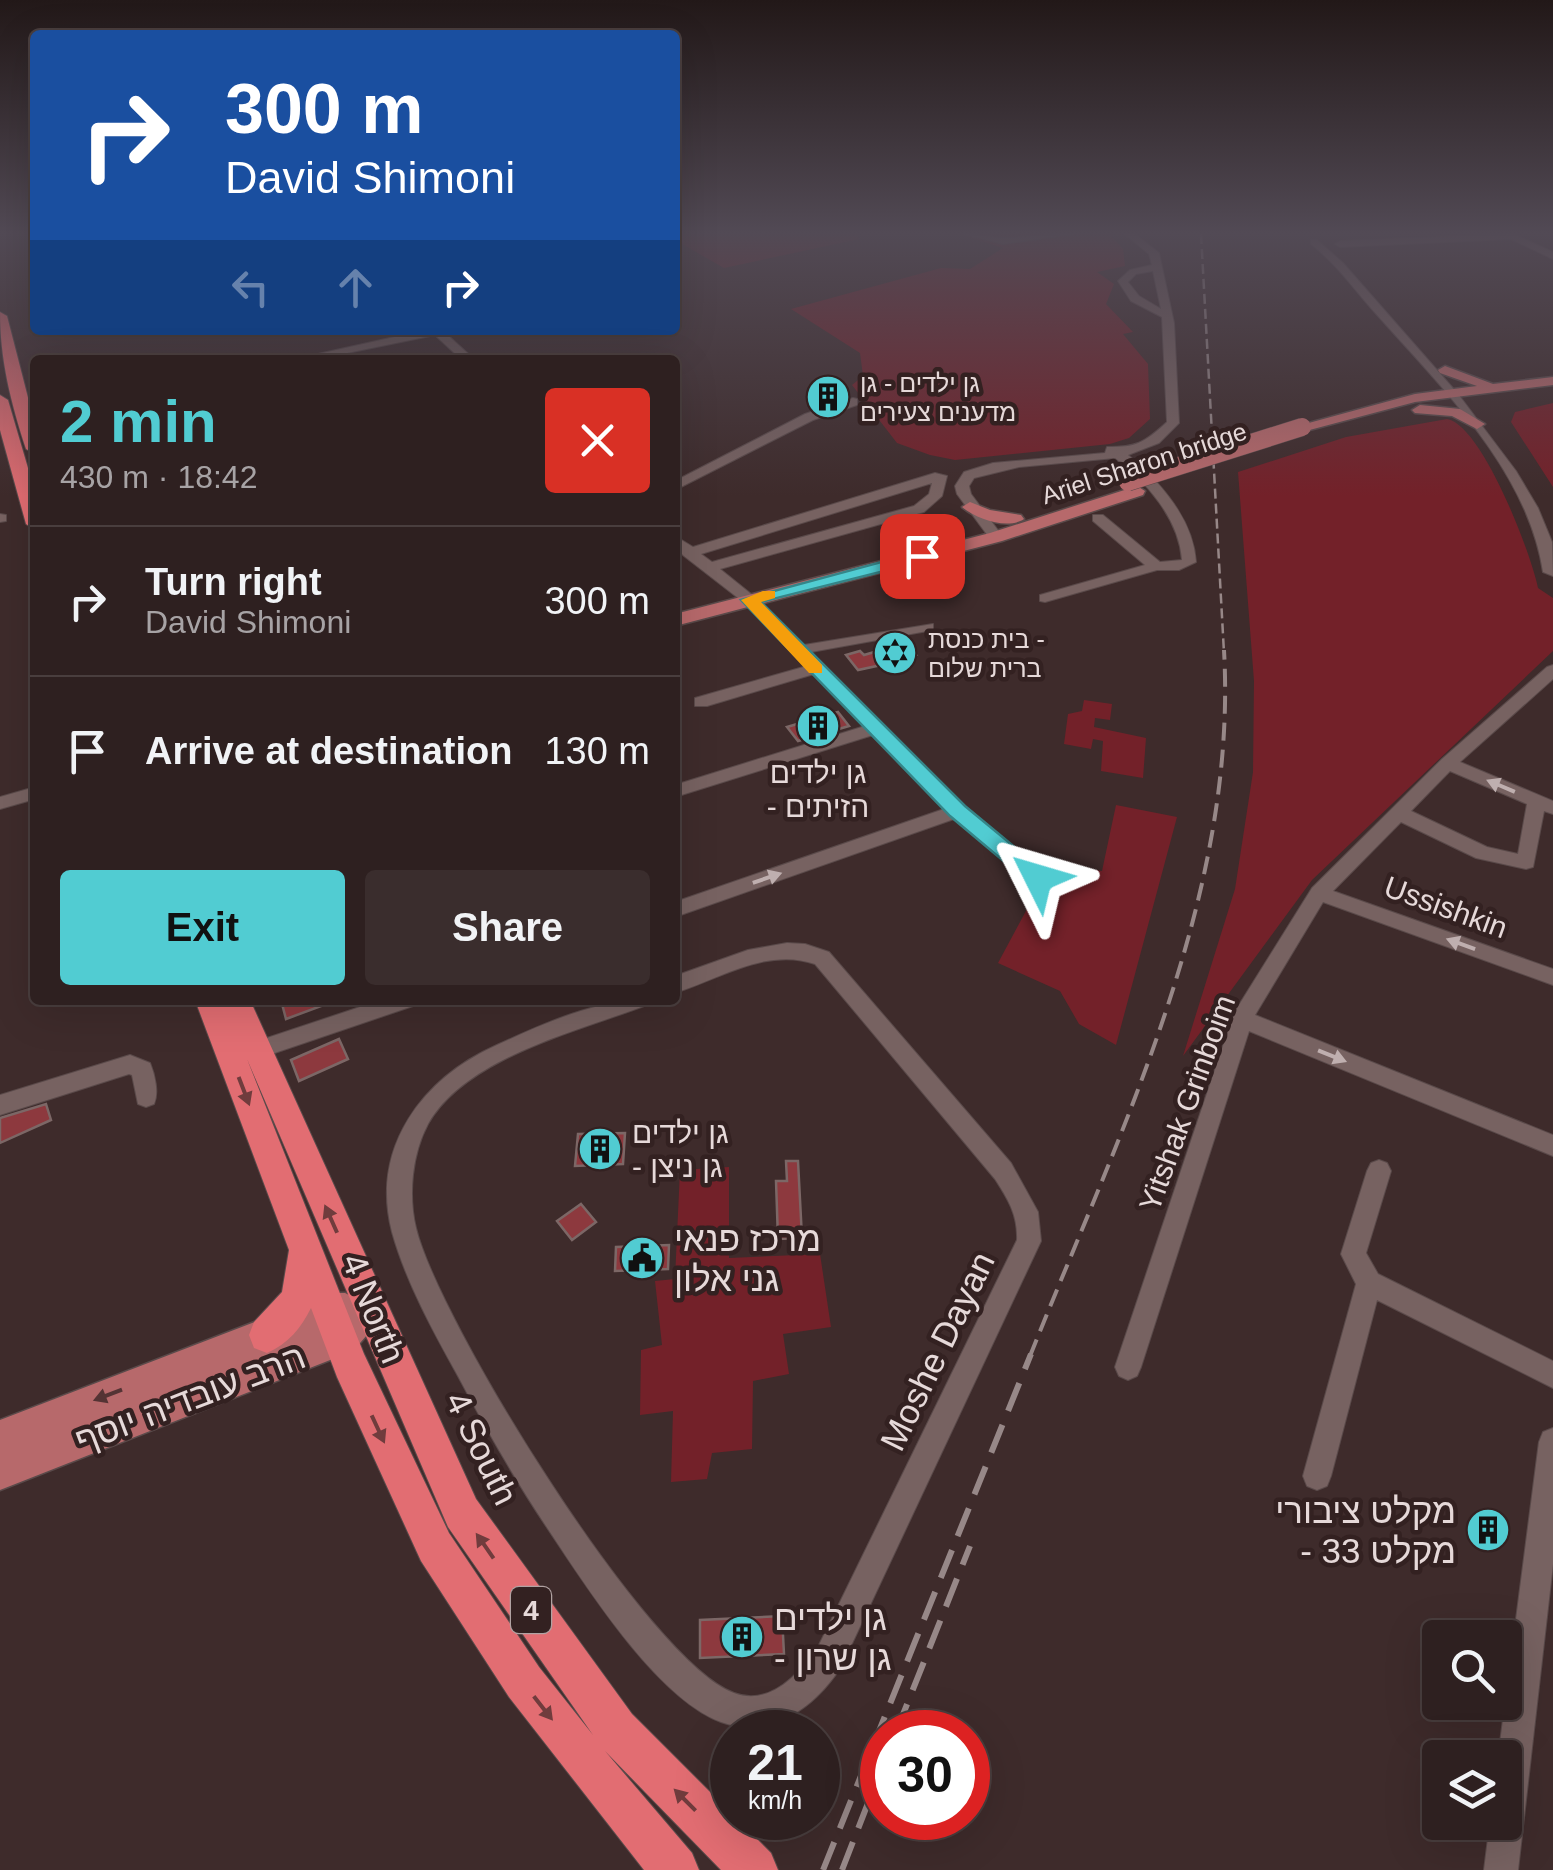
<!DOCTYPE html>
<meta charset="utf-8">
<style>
body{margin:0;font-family:Arial,"Noto Sans Hebrew",sans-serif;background:#3a2d2d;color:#f1f3f6;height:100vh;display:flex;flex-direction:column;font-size:38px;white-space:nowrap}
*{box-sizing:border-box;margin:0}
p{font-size:32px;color:#a7a3a5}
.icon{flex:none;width:55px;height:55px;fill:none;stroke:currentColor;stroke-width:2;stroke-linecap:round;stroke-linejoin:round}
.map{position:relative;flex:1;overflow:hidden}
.sheet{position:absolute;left:30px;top:355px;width:650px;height:650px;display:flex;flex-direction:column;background:#2e2020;border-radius:10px;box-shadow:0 10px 40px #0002,0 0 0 2px #493e3e}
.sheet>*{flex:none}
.top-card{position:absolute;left:30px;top:30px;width:650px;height:305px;border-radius:10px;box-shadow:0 10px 40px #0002,0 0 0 2px #493e3e;background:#1a4fa0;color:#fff;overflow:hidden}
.fabs{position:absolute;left:1422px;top:1620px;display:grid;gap:20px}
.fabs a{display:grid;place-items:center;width:100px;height:100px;border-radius:10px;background:#2e2020;box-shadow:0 10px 40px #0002,0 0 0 2px #493e3e;font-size:50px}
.speed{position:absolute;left:710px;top:1710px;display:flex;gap:20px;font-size:50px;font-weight:700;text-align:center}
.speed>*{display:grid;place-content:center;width:130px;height:130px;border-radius:50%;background:#2e2020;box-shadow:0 10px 40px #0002,0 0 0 2px #493e3e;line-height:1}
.speed small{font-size:25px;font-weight:400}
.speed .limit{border:15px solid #d22;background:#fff;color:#111}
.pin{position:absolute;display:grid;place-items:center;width:85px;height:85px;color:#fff;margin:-42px;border-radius:20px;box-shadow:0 5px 15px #0006}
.me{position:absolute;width:110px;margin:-55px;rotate:310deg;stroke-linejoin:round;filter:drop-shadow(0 0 8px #0008)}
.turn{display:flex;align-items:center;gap:35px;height:210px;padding:0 30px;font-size:45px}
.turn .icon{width:130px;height:130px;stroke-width:2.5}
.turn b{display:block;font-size:70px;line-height:85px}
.lanes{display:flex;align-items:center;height:95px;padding:0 30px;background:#0003;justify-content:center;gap:50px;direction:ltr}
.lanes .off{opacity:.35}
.round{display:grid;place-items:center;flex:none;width:105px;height:105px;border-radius:10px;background:#3a2d2d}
.overview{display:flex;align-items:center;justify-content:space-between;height:170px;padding:0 30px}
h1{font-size:60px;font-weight:700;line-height:75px;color:#51ccd2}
.cta{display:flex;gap:20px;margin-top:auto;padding:20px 30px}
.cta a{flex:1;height:115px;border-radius:10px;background:#51ccd2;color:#111;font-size:40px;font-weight:700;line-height:115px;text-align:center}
.cta a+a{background:#3a2d2d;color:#f1f3f6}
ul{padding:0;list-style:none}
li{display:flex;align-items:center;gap:30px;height:150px;padding:0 30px;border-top:2px solid #493e3e}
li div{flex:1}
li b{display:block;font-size:38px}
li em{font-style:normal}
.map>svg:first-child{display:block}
.green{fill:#732129}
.building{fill:#8d393e;stroke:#7c6766;stroke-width:2.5}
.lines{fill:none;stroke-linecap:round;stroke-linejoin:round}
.minor-casing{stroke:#5a4a4a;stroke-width:2}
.major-casing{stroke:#5a4a4a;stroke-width:3}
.highway-casing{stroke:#5a4a4a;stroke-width:2}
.minor{fill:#776261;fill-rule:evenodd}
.major{fill:#b7696b;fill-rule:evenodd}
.highway{fill:#e26d72;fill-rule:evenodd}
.rail-far2{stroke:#978888;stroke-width:2.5;stroke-dasharray:10 5;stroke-linecap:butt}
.rail-far1{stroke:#978888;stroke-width:4;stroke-dasharray:18 9;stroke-linecap:butt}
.rail{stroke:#978888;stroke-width:6;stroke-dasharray:30 15;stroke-linecap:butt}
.major-bridge-casing{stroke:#5a4a4a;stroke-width:19;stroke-linecap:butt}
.major-bridge{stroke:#b7696b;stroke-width:18}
.oneway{fill:#bfafaf}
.oneway2{fill:#703c3d}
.oneway3{fill:#543334}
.route{fill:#51ccd2;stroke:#358588;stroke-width:2.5}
.slow{fill:#f59e0b}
.labels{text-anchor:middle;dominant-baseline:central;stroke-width:9;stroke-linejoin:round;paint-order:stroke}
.far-poi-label{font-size:25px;fill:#e6d9d9;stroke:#332121;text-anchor:start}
.far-street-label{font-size:25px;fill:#e6d9d9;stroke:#332121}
.shield{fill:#332121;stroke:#b0a2a2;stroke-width:2.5}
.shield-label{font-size:28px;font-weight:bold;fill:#e6d9d9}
.poi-label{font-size:30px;fill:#e6d9d9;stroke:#332121}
.street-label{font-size:30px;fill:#e6d9d9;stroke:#332121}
.near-poi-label{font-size:35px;fill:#e6d9d9;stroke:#332121;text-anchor:start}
.near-street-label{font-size:35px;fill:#e6d9d9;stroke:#332121}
</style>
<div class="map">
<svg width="1553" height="1870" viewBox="0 0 1553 1870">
<rect width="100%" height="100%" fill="#3e2b2b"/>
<path class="green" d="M 675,234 L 856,234 L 859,239 L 724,268 L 675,240 Z
M 959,234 L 1109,234 L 1123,249 L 1125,266 L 1097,272 L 1114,284 L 1106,304 L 1133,332 L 1123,334 L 1148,364 L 1150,419 L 1129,438 L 1110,444 L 955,460 L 930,455 L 897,443 L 852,385 L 863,376 L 860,353 L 791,309 L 941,268 L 970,269 L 1003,248 Z
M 1553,403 L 1553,487 L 1511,422 L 1515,412 Z
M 1447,419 C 1482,425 1531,553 1538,588 L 1553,598 L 1553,651 L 1312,880 L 1183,1056 L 1235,889 L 1253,772 L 1254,681 L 1238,472 L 1346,437 Z
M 1084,700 L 1112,704 L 1110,720 L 1095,718 L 1094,727 L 1146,738 L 1143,778 L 1101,771 L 1103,741 L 1093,739 L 1091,749 L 1064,744 L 1068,714 L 1082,711 Z
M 1116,805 L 1177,817 L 1116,1045 L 1079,1024 L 1060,991 L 998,963 L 1051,864 L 1102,871 Z
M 729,1167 L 729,1258 L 820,1254 L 831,1327 L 783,1334 L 789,1374 L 753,1381 L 752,1449 L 712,1453 L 707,1479 L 671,1482 L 673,1411 L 640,1415 L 641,1350 L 662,1345 L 655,1281 L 675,1279 L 680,1170 Z"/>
<path class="building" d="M 905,643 L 916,655 L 886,664 L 858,670 L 846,655 L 860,651 L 864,655 Z
M 838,712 L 849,726 L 798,741 L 787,727 Z
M 281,1000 L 335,1000 L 335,1001 L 286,1019 Z
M 339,1039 L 348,1059 L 299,1081 L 291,1060 Z
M 46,1104 L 51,1120 L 0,1143 L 0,1118 Z
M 625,1133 L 623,1164 L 575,1166 L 578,1134 Z
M 786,1161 L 798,1161 L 802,1238 L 778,1239 L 776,1181 L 787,1181 Z
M 581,1204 L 596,1222 L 572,1240 L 557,1221 Z
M 669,1245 L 668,1269 L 615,1271 L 616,1247 Z
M 1481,1511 L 1500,1522 L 1493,1549 L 1476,1538 Z
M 782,1616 L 784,1654 L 700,1658 L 700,1620 Z"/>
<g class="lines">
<g class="minor-casing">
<path id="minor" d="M 964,234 L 1003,238 L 1072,234 L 1003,244 Z
M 1125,234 L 1135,234 L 1159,253 L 1174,323 L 1179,423 L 1159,443 L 1128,455 C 1160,482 1193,518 1196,562 L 1179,570 L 1157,570 L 1045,602 L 1040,601 L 1040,595 L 1145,565 L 1093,521 L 1093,515 L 1103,515 L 1160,562 L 1182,560 C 1179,519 1147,482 1115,458 L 1019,467 L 974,478 L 969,486 L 971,494 L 1003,537 L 996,541 L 991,540 L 957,494 L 955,486 L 964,472 L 993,463 L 1105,453 L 1107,447 C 1136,447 1143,444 1167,422 L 1162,317 L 1131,301 L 1118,281 L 1130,270 L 1152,265 L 1149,254 ZM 1153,271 L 1161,309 L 1139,296 L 1128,282 L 1136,274 Z
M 1513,234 L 1553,252 L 1553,259 L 1511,239 L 1340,247 L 1335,244 L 1340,241 Z
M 1311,240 L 1317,240 L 1343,263 L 1458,394 L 1516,471 L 1538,508 L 1552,542 L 1553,576 L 1543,572 C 1528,472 1444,390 1379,317 C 1356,292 1337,264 1311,244 Z
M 426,330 L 442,330 L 475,360 L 462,360 L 435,335 L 313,360 L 291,360 Z
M 853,398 L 857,399 L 857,405 L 813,420 L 675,490 L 675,481 L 805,414 Z
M 935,473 L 947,476 L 942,496 L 924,512 L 720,569 L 761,602 L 804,645 L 933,624 L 933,630 L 811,652 L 963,807 L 1045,873 L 1048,878 L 1045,883 L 1031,883 L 954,819 L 675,917 L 675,902 L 944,809 L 873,735 L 675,797 L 675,785 L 865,726 L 814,674 L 707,706 L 695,706 L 695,698 L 807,666 L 751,608 L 684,556 L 675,547 L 675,536 L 693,547 ZM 932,483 L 929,494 L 914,506 L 712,562 L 701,554 Z
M 0,514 L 6,515 L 6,521 L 0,522 Z
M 1553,665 L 1553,679 L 1460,762 L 1553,801 L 1553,814 L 1544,811 L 1533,867 L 1526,869 L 1476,858 L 1401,822 L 1333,891 L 1553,969 L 1553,985 L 1323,902 L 1255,1015 L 1553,1135 L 1553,1156 L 1249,1031 L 1141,1367 L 1137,1376 L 1128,1380 L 1119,1376 L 1115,1367 L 1234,1013 L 1312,888 L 1442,759 L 1547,667 ZM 1450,771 L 1527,804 L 1518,854 L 1487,847 L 1411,811 Z
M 35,787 L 35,799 L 0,809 L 0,797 Z
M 787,943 L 805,944 L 829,952 L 1011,1163 L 1038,1212 L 1041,1241 L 841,1667 C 815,1707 771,1740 721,1722 C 656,1698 584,1583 546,1526 C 514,1478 485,1427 458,1376 C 433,1331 406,1282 392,1232 C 370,1147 423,1078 497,1045 C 545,1023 595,1000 647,1000 L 644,1006 C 578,1031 465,1058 428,1124 C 412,1154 408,1195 416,1228 C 438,1320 648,1662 734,1693 C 771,1707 801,1672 819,1645 L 1017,1240 C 1018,1215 1008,1199 995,1179 L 815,964 C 767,947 719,979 675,993 L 675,976 L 748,950 Z
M 381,1000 L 416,1000 L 413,1006 L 257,1059 L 249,1056 L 246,1050 L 249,1044 Z
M 130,1055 L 150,1063 C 155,1075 159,1093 154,1104 L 146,1107 L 138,1104 L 132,1075 L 129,1074 L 0,1115 L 0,1095 Z
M 1379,1160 L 1387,1163 L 1391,1171 L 1366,1253 L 1378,1274 L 1553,1361 L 1553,1388 L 1377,1300 L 1331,1476 L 1327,1486 L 1317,1490 L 1307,1486 L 1303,1476 L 1356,1284 L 1341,1254 L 1367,1171 L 1371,1163 Z
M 1553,1428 L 1553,1564 L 1518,1870 L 1484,1870 L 1490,1822 L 1505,1822 L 1505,1758 L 1498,1758 L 1539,1442 L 1543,1432 Z"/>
</g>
<g class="major-casing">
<path id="major" d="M 1445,366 L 1493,384 L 1553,377 L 1553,385 L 1415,402 L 1302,432 L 1294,427 L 1415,394 L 1477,386 L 1440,373 L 1438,370 Z
M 1420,405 L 1460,409 L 1485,424 L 1477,429 L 1452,416 L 1415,413 L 1412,410 Z
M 1137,486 L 1145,491 L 1143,495 L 1002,541 L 675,626 L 675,614 L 990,533 Z
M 970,502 L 990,510 L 1021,515 L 1024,519 C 1008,530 976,519 962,507 Z
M 370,1292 L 381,1297 L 386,1308 L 381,1319 L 353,1351 L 0,1490 L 0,1454 L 332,1325 L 0,1454 L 0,1420 L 330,1293 L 345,1293 L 357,1299 Z"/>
</g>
<g class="highway-casing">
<path id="highway" d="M 0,312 L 7,316 L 35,425 L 35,454 L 26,449 C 11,403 0,360 0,312 Z
M 0,395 L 8,400 L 35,492 L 35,530 L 26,524 L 0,430 Z
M 195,1000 L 250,1000 L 476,1499 L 632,1714 L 771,1853 L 778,1870 L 721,1870 L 605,1751 L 692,1853 L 699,1870 L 644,1870 L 509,1697 L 421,1561 L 337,1377 L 311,1308 C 301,1328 288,1344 267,1353 L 254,1348 L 249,1335 L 254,1322 L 282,1292 L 289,1250 ZM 247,1059 L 448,1527 L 593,1735 L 539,1667 L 449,1533 L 364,1354 Z"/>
</g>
<use href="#minor" class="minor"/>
<use href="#major" class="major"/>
<use href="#highway" class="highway"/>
<path class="rail-far2" d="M 1201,234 L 1224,653"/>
<path class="rail-far1" d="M 1030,1356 C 1119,1133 1238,897 1224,650"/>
<path class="rail" d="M 896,1732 L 970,1546
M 823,1870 L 1031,1354
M 842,1870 L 882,1767"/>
<g class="major-bridge-casing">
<path id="major-bridge" d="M 1128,482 L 1302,427"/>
</g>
<use href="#major-bridge" class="major-bridge"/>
</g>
<defs><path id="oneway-solid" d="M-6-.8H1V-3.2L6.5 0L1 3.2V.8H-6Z" transform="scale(2.5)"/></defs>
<g class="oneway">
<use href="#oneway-solid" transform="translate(1501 786) rotate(-157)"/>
<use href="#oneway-solid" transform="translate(767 878) rotate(-19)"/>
<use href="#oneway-solid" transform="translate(1461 944) rotate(-160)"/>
<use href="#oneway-solid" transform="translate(1332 1056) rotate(22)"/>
</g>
<g class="oneway2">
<use href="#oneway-solid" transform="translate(244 1091) rotate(69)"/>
<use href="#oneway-solid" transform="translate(331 1219) rotate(-114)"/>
<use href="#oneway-solid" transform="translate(378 1429) rotate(65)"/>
<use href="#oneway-solid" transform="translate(485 1546) rotate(-125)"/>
<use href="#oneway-solid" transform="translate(543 1708) rotate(52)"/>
<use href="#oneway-solid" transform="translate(685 1800) rotate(-135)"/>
</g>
<use class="oneway3" href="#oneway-solid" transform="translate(108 1395) rotate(159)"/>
<linearGradient id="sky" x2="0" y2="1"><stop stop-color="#221818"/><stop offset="0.47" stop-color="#524a55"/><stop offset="1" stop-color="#524a55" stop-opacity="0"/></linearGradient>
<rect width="1553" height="496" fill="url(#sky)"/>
<path class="route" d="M 922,551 L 928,553 L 928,560 L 761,602 L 965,806 L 1046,873 L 1049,878 L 1046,884 L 1031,884 L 950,816 L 741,600 Z"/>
<path class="slow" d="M 763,591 L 775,591 L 775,598 L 761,602 L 822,665 L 822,673 L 809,673 L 741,600 Z"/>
<defs>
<g id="building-disc" transform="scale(2.25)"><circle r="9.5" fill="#51ccd2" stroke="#332121"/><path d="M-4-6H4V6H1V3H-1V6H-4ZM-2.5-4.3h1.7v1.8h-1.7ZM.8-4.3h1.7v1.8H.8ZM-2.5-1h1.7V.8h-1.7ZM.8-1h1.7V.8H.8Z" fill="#111"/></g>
<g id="synagogue-disc" transform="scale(2.25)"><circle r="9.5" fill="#51ccd2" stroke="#332121"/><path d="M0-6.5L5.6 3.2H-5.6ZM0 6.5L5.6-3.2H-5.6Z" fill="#111"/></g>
<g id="civic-disc" transform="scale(2.25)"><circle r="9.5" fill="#51ccd2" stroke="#332121"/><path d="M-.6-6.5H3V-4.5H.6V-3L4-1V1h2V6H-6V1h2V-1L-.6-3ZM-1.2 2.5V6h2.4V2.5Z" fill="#111"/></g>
</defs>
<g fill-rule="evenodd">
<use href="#building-disc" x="828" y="397"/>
<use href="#synagogue-disc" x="895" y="653"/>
<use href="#building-disc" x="818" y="726"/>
<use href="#building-disc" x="600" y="1149"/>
<use href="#civic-disc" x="642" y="1258"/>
<use href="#building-disc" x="1488" y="1530"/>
<use href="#building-disc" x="742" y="1637"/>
</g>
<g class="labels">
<g class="far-poi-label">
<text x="860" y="383">גן ילדים - גן<tspan x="860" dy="29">מדענים צעירים</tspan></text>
<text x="928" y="639">בית כנסת -<tspan x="928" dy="29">ברית שלום</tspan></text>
</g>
<g class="far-street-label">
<text transform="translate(1144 463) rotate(-18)">Ariel Sharon bridge</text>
</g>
<rect class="shield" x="511" y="1587" width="40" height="46" rx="8"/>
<g class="shield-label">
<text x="531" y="1610">4</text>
</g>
<g class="poi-label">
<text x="818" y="772">גן ילדים<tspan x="818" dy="34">- הזיתים</tspan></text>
<text x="632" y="1132" text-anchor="start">גן ילדים<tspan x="632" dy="34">- גן ניצן</tspan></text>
</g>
<g class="street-label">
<text transform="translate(1446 907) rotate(20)">Ussishkin</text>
<text transform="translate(1187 1103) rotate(-70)">Yitshak Grinboim</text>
</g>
<g class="near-poi-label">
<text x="674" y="1238">מרכז פנאי<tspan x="674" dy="40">גני אלון</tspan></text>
<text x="1456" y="1510" text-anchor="end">מקלט ציבורי<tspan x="1456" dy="40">- מקלט 33</tspan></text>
<text x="774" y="1617">גן ילדים<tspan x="774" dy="40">- גן שרון</tspan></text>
</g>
<g class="near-street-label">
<text transform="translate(374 1308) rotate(68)">4 North</text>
<text transform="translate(937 1351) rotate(-64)">Moshe Dayan</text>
<text transform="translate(190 1398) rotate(-21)">הרב עובדיה יוסף</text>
<text transform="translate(482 1448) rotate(64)">4 South</text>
</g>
</g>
</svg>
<div class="fabs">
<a><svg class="icon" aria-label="search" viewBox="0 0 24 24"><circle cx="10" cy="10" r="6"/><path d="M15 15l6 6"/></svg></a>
<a><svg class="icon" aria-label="layers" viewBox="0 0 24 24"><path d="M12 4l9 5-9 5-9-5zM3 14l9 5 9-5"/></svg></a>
</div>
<div class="speed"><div>21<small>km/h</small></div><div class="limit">30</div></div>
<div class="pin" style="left:922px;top:556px;background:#d93025"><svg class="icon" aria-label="arrive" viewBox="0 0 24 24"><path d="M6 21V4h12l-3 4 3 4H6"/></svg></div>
<svg class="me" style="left:1038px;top:878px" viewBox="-20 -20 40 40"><path d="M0-17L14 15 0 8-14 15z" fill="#51ccd2" stroke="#fff" stroke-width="4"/></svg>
<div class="top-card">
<div class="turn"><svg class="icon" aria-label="right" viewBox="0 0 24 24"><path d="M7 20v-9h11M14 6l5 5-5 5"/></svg><div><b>300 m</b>David Shimoni</div></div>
<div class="lanes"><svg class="icon off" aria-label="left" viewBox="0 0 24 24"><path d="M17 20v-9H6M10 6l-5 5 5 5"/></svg><svg class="icon off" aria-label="ahead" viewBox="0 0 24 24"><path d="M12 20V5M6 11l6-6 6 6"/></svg><svg class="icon" aria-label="right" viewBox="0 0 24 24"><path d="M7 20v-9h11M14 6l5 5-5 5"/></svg></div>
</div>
<section class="sheet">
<div class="overview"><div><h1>2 min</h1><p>430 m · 18:42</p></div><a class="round" style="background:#d93025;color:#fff"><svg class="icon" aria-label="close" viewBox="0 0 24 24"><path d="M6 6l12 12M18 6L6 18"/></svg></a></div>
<ul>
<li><svg class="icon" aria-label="right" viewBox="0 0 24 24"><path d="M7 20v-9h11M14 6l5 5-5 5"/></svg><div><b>Turn right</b><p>David Shimoni</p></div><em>300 m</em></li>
<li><svg class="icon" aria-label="arrive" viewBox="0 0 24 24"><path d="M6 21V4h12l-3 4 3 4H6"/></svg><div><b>Arrive at destination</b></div><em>130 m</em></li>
</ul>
<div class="cta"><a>Exit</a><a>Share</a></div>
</section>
</div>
